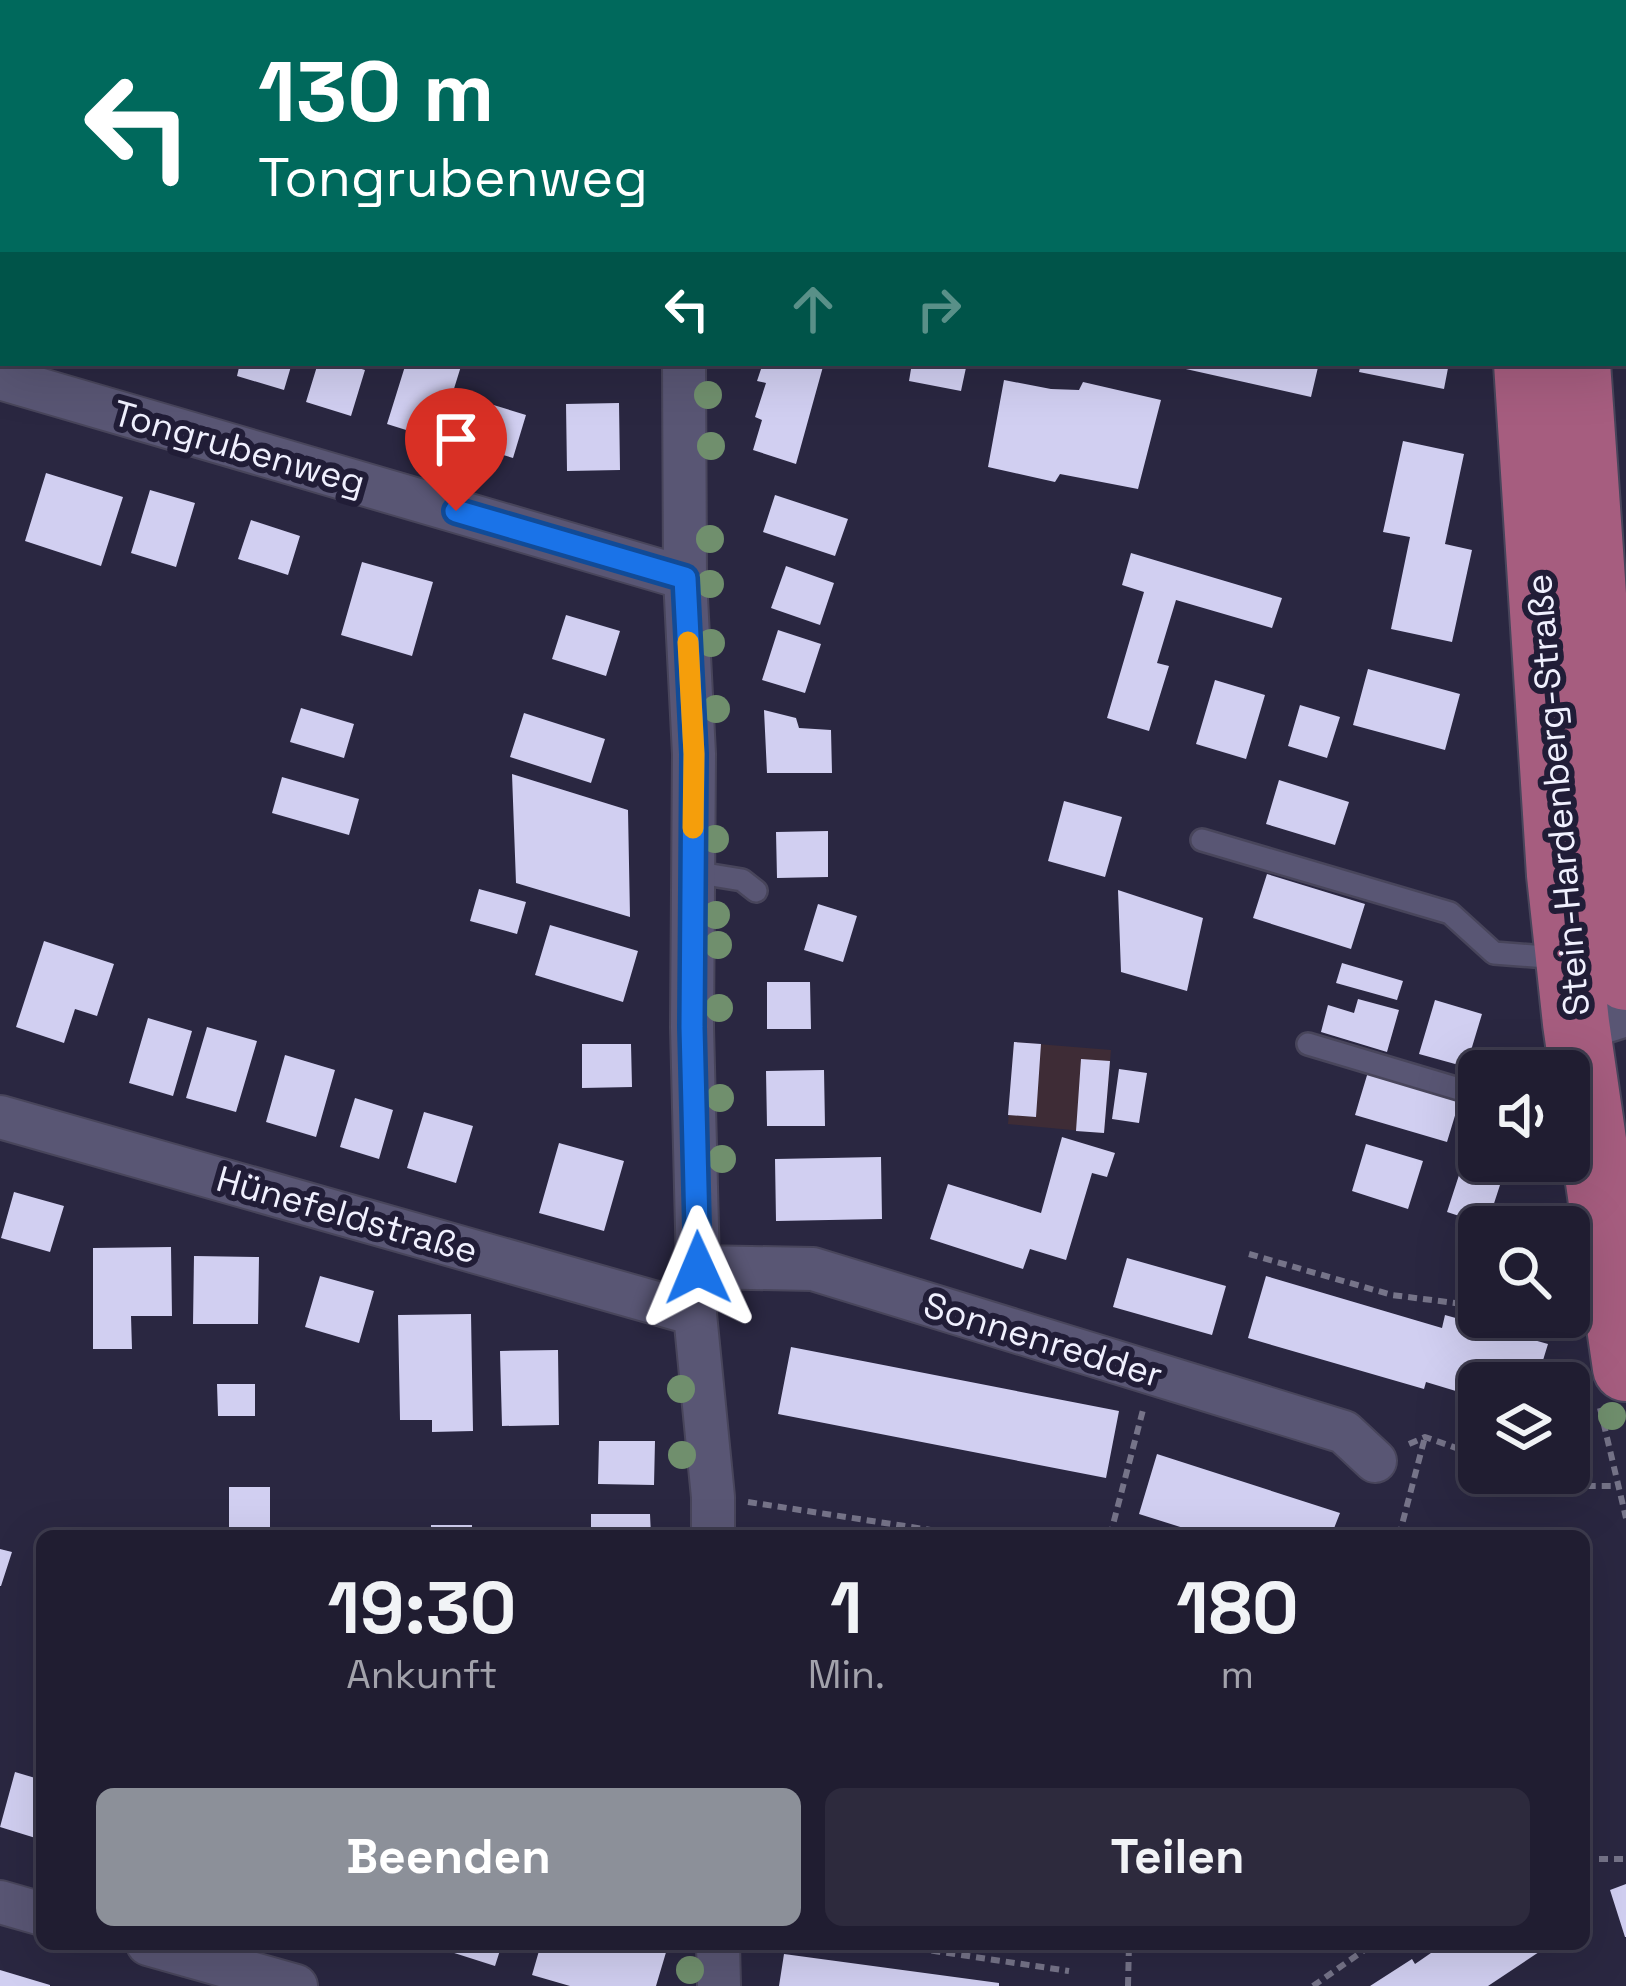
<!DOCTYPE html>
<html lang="de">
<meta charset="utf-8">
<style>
body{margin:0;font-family:"Space Grotesk",sans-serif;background:#2d2a3d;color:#f1f3f6;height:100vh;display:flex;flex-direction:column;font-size:45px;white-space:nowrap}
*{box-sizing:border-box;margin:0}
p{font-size:39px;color:#a2a2ab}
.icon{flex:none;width:66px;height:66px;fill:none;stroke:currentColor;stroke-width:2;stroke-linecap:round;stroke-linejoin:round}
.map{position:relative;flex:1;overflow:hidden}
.side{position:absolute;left:36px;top:1530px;width:1554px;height:420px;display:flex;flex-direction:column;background:#201d31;border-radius:18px;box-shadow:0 12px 48px #0002,0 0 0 3px #3d3b4d}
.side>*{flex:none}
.guide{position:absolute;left:0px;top:0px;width:1626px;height:366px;box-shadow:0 12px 48px #0002,0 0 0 3px #3d3b4d;background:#00695c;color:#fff;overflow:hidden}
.fabs{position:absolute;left:1458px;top:1050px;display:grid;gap:24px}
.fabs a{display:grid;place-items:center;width:132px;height:132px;border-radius:18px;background:#201d31;box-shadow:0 12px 48px #0002,0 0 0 3px #3d3b4d;font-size:60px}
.pin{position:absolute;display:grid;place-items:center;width:102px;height:102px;color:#fff;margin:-123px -51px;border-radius:50% 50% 50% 0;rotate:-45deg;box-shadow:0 0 12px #0007}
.pin .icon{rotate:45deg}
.me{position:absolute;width:132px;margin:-66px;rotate:359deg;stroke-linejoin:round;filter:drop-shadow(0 0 9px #0008)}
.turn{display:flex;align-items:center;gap:42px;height:252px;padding:0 60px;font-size:54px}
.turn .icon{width:156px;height:156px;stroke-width:2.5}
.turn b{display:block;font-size:84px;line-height:102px}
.lanes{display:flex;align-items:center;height:114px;padding:0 60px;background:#0003;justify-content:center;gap:60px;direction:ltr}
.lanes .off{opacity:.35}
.eta{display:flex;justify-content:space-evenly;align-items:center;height:204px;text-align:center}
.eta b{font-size:72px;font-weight:700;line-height:84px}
.primary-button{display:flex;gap:24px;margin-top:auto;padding:24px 60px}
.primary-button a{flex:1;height:138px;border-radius:18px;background:#8c9099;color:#fff;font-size:48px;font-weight:700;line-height:138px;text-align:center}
.primary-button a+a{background:#2d2a3d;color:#f1f3f6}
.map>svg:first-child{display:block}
.industrial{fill:#3e2c36}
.building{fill:#d1cff1}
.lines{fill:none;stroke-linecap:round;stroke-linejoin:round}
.lane-casing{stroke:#48455b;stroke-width:26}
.street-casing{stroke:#48455b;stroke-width:46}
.secondary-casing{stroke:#48455b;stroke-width:62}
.primary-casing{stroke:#48455b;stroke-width:70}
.path{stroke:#767489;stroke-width:6;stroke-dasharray:9 6;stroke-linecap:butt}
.lane{stroke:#595674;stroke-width:21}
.street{stroke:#595674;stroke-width:42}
.secondary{stroke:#595674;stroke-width:57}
.primary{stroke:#a65d7f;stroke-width:66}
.tree{fill:#708f6d}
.route-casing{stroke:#114b97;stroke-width:30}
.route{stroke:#1a73e8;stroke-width:21}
.slow{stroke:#f59e0b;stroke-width:21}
.labels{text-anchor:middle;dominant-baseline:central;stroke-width:12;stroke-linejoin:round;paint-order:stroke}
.street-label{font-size:36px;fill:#f0f0fe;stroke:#211d37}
</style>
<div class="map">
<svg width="1626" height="1986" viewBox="0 0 1626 1986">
<rect width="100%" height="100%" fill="#2a2741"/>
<path class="industrial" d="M 1014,1042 L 1111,1050 L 1104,1133 L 1008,1124 Z"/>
<path class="building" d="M 240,363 L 292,363 L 284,390 L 237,376 Z
M 318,363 L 342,363 L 365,370 L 351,416 L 306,402 Z
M 406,363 L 462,363 L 438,440 L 387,424 Z
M 763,363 L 824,363 L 796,464 L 753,450 L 762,420 L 755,417 L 766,383 L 757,381 Z
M 912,363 L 967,363 L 961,391 L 909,381 Z
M 1159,363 L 1319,363 L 1311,397 Z
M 1361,363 L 1449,363 L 1444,389 L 1359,372 Z
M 1004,380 L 1051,389 L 1079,390 L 1083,382 L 1161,400 L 1138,489 L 1060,474 L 1055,482 L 988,467 Z
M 487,403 L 526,415 L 513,458 L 473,446 Z
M 619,403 L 620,470 L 567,471 L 566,404 Z
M 1403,441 L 1464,454 L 1445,544 L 1472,550 L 1452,642 L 1391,629 L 1410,537 L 1383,532 Z
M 46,473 L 123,497 L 101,566 L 25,541 Z
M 150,490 L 195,503 L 176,567 L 131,553 Z
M 775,495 L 848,519 L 835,556 L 763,532 Z
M 251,520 L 300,536 L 288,575 L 238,559 Z
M 1131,553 L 1282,598 L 1272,628 L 1176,600 L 1157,663 L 1169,666 L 1149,731 L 1107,718 L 1144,592 L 1122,585 Z
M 362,562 L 433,582 L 412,656 L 341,635 Z
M 786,566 L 834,583 L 820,625 L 771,608 Z
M 566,615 L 620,631 L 606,676 L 552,659 Z
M 778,630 L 821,644 L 805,693 L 762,680 Z
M 1368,669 L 1460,694 L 1445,750 L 1353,725 Z
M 1215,680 L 1265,695 L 1246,759 L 1196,744 Z
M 1300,705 L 1340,717 L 1327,758 L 1288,746 Z
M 301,708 L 354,724 L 344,758 L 290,742 Z
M 764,710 L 796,718 L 799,728 L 831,730 L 832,773 L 767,773 Z
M 524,713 L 605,739 L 591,783 L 510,757 Z
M 512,774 L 628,810 L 630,917 L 516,883 Z
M 282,777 L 359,799 L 349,835 L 272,813 Z
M 1279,780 L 1349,802 L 1335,845 L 1266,824 Z
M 1064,801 L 1122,817 L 1105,877 L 1048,861 Z
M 828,831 L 828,877 L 777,878 L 776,832 Z
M 1267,874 L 1365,904 L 1351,949 L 1253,918 Z
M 479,889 L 526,902 L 517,934 L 470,921 Z
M 1118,890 L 1203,918 L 1187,991 L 1121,972 Z
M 818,904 L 857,916 L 843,962 L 804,950 Z
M 550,925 L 638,951 L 623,1002 L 535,975 Z
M 44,941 L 114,964 L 97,1016 L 75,1009 L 64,1043 L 16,1027 Z
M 1342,963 L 1403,981 L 1397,1000 L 1336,983 Z
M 767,982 L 810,982 L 811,1029 L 767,1029 Z
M 1358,999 L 1399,1010 L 1387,1052 L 1321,1032 L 1328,1005 L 1354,1013 Z
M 1435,1000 L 1482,1014 L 1466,1067 L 1419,1054 Z
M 148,1018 L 192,1031 L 173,1096 L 129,1083 Z
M 207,1027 L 257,1041 L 236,1112 L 186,1098 Z
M 1014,1042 L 1041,1044 L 1036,1117 L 1008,1115 Z
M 582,1044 L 631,1044 L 632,1087 L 582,1088 Z
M 285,1055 L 335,1070 L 316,1137 L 266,1122 Z
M 1081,1059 L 1110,1061 L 1104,1133 L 1076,1131 Z
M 1119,1069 L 1147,1073 L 1139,1123 L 1112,1119 Z
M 824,1070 L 825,1126 L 767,1126 L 766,1071 Z
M 1368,1072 L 1460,1099 L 1447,1142 L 1355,1115 Z
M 355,1098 L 393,1110 L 379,1159 L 340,1147 Z
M 424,1112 L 473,1126 L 456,1183 L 407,1168 Z
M 1062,1137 L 1115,1153 L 1107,1177 L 1092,1173 L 1066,1260 L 1030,1249 L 1023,1269 L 930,1239 L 948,1184 L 1041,1213 Z
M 559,1143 L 624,1161 L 604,1231 L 539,1213 Z
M 1366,1144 L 1423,1161 L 1408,1209 L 1352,1191 Z
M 881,1157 L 882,1219 L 776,1221 L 775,1159 Z
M 1460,1172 L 1500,1185 L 1487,1225 L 1447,1212 Z
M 14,1192 L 64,1206 L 50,1252 L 1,1238 Z
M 171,1247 L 172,1316 L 131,1316 L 132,1349 L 93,1349 L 93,1248 Z
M 194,1256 L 259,1257 L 258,1324 L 193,1324 Z
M 1127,1258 L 1226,1286 L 1212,1335 L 1113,1307 Z
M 320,1276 L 374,1291 L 359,1343 L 305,1327 Z
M 1266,1276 L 1442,1328 L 1445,1315 L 1548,1344 L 1536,1383 L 1479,1383 L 1479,1398 L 1426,1382 L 1424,1389 L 1248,1338 Z
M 471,1314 L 473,1431 L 432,1432 L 432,1420 L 400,1420 L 398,1315 Z
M 791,1347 L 1119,1411 L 1106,1478 L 778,1414 Z
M 558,1350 L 559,1425 L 502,1426 L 500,1351 Z
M 217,1384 L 255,1384 L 255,1416 L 218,1416 Z
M 599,1441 L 655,1441 L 654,1485 L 598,1484 Z
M 1157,1454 L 1340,1513 L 1331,1536 L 1209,1536 L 1139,1514 Z
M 229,1487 L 270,1487 L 270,1536 L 229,1536 Z
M 591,1514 L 650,1514 L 651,1536 L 591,1536 Z
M 431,1525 L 472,1525 L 472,1536 L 431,1536 Z
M 0,1549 L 12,1552 L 1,1586 L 0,1586 Z
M 15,1772 L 42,1780 L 42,1840 L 0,1827 Z
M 1626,1884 L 1626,1937 L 1625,1937 L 1610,1890 Z
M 426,1944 L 502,1944 L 495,1966 Z
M 541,1944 L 650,1944 L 667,1949 L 656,1986 L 570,1986 L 532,1975 Z
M 1444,1944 L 1551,1944 L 1488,1986 L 1370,1986 L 1412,1959 L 1415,1964 Z
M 784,1954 L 999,1983 L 999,1986 L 779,1986 Z
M 0,1970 L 50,1985 L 50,1986 L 0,1986 Z"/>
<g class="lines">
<g class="lane-casing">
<path id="lane" d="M 1202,840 L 1450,913 L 1494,953 L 1559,958
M 693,872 L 742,880 L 756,891
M 1308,1044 L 1479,1095"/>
</g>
<g class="street-casing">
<path id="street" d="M 678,0 L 678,3
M 684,363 L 685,578 L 694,754 L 692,1027 L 698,1267 L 695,1314 L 713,1497 L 713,1536
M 0,378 L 685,578
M 0,1117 L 695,1314
M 698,1267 L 813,1269 L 1344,1432 L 1375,1461
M 0,1902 L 42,1914
M 148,1944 L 296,1986
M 718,1944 L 719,1986"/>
</g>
<g class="secondary-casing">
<path id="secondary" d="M 1576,1023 L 1626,1007"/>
</g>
<g class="primary-casing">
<path id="primary" d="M 1500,0 L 1500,3
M 1550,0 L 1550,3
M 1527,363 L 1560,875 L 1576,1023 L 1626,1368
M 1577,363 L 1612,869 L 1626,977"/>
</g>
<path class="path" d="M 1623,290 L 1626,319
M 1249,1254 L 1392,1295 L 1479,1306
M 1600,1408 L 1626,1518
M 1409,1444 L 1425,1437 L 1479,1456
M 1529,1473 L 1565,1486 L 1618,1486
M 748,1502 L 970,1536
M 1110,1536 L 1144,1406
M 1399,1536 L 1425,1437
M 1584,1859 L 1626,1859
M 887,1944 L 1069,1971
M 1418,1946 L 1421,1944
M 1128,1986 L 1129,1944
M 1313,1986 L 1373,1944"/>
<use href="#lane" class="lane"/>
<use href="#street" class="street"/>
<use href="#secondary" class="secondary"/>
<use href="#primary" class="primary"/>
</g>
<g class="tree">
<circle cx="708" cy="395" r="14"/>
<circle cx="711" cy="446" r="14"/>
<circle cx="710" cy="539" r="14"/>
<circle cx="710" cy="584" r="14"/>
<circle cx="711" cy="643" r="14"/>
<circle cx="716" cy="709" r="14"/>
<circle cx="715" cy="839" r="14"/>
<circle cx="716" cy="915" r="14"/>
<circle cx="718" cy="945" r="14"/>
<circle cx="719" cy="1008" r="14"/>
<circle cx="720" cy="1098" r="14"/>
<circle cx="722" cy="1159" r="14"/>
<circle cx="681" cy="1389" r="14"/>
<circle cx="1612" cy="1416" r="14"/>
<circle cx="682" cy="1455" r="14"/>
<circle cx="690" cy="1970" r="14"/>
</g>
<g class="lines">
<g class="route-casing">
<path id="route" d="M 456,511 L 685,578 L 694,754 L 692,1027 L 698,1268"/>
</g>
<use href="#route" class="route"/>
<path class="slow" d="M 688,642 L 694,754 L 693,828"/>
</g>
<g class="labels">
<g class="street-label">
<text transform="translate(239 448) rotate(16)">Tongrubenweg</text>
<text transform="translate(1558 795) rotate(-95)">Stein-Hardenberg-Straße</text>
<text transform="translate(347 1215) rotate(16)">Hünefeldstraße</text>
<text transform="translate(1043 1340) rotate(17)">Sonnenredder</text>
</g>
</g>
</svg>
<div class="fabs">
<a><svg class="icon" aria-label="sound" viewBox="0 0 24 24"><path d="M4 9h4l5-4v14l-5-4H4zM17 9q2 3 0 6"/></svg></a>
<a><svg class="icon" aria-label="search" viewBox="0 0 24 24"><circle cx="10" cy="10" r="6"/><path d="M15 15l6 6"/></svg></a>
<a><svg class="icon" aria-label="layers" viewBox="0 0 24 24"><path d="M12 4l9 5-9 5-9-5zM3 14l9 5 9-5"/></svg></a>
</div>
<div class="pin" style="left:456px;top:511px;background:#d93025"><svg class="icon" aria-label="arrive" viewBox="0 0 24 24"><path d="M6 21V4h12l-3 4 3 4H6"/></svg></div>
<svg class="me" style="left:698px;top:1268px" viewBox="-20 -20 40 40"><path d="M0-17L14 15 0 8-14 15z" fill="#1a73e8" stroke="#fff" stroke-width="4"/></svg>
<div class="guide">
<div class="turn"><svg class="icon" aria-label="left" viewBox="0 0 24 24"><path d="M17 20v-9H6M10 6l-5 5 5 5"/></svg><div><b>130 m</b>Tongrubenweg</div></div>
<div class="lanes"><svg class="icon" aria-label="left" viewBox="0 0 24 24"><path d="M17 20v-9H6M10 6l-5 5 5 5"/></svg><svg class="icon off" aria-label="ahead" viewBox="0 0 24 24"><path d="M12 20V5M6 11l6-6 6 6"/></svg><svg class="icon off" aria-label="right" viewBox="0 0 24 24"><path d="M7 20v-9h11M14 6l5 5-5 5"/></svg></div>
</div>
<section class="side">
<div class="eta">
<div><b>19:30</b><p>Ankunft</p></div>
<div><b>1</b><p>Min.</p></div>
<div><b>180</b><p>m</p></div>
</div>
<div class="primary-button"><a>Beenden</a><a>Teilen</a></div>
</section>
</div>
